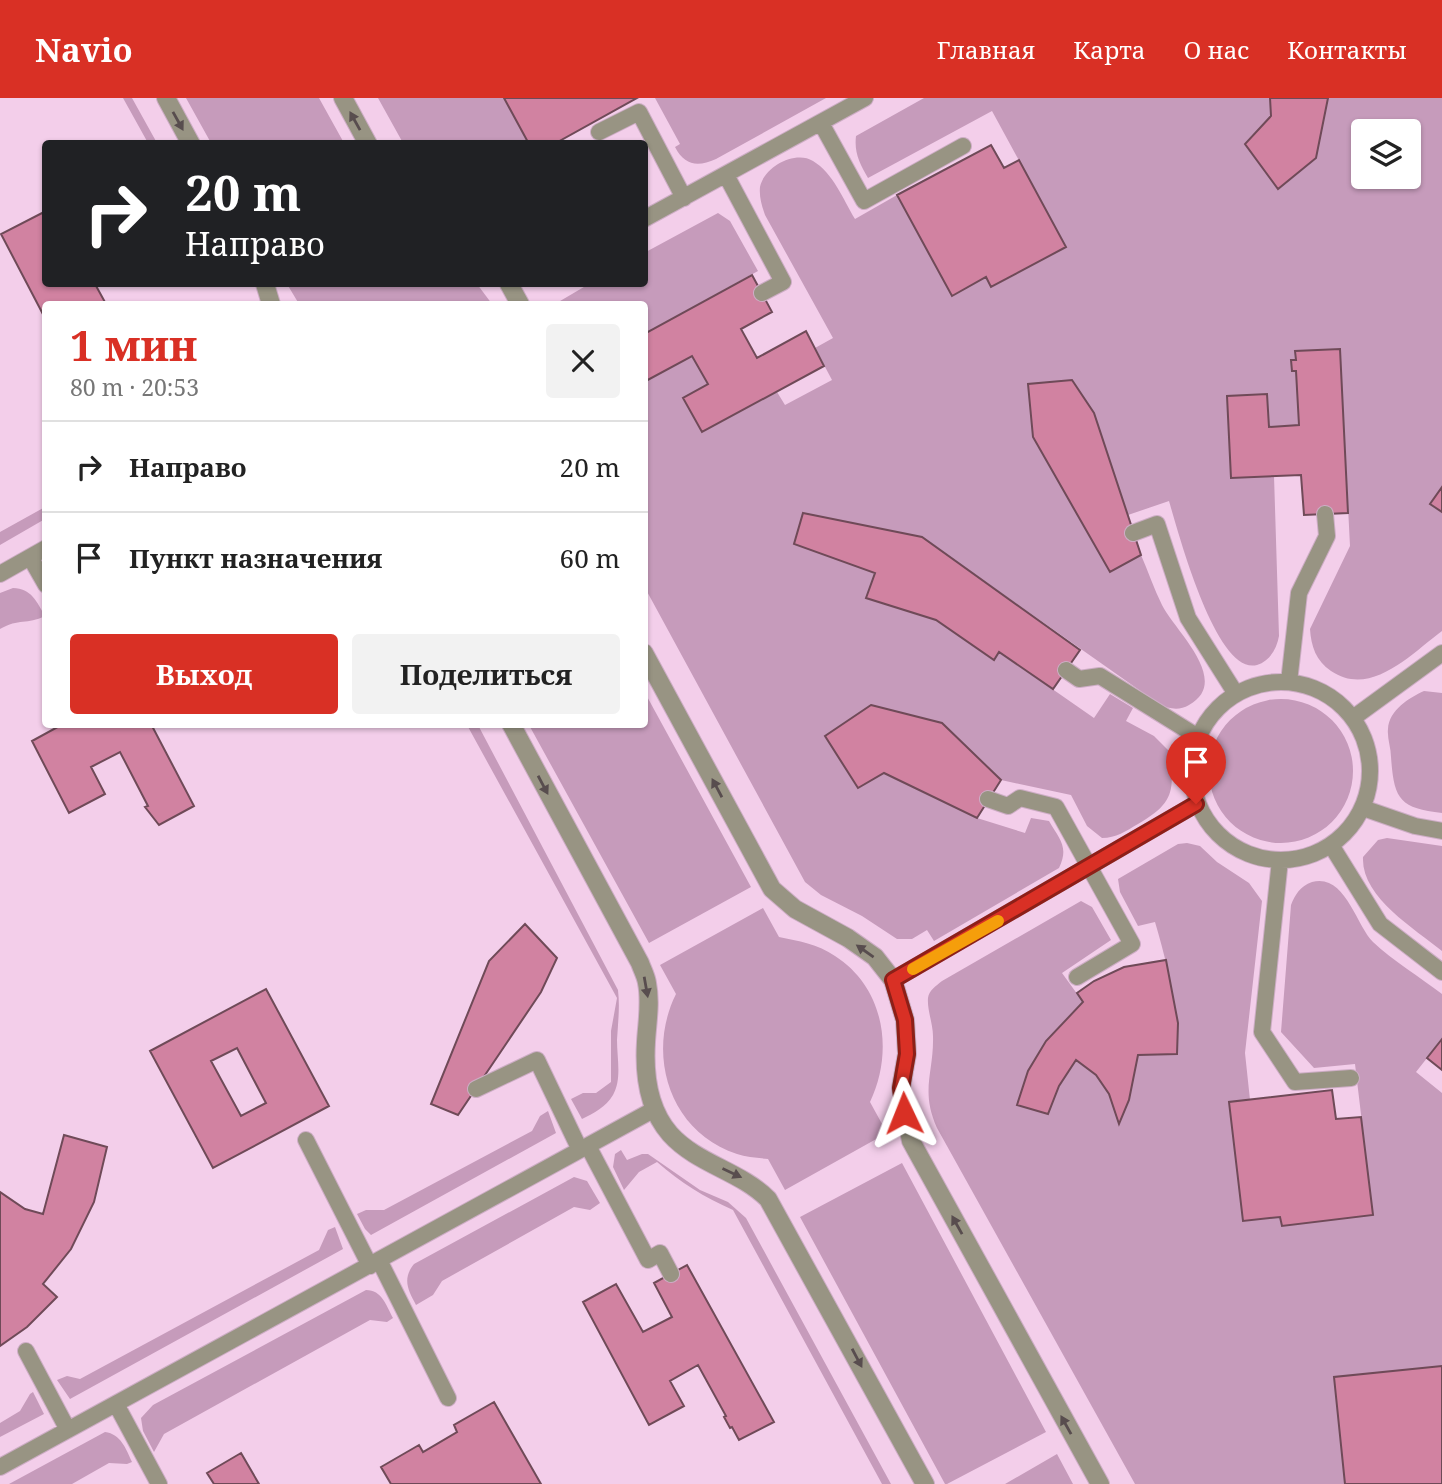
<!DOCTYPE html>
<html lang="ru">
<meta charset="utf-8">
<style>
body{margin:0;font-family:"Noto Serif",serif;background:#f2f2f2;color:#222;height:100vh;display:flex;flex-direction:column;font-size:26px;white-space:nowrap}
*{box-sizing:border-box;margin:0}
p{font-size:23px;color:#767676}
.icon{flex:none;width:38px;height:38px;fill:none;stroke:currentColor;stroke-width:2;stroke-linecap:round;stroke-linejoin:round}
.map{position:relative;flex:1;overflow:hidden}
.side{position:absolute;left:42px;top:203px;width:606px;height:427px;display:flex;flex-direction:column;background:#fff;border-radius:7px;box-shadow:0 2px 5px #0004}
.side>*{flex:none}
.guide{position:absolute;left:42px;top:42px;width:606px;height:147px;border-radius:7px;box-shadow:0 2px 5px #0004;background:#202124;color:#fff;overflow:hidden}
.tools{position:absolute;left:1351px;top:21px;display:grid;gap:14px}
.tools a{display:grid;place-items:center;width:70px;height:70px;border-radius:7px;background:#fff;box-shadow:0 2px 5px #0004;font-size:35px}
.pin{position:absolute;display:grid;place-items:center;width:60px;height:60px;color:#fff;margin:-72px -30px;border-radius:50% 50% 50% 0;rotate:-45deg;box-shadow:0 0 7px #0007}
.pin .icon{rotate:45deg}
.me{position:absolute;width:77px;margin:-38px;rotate:358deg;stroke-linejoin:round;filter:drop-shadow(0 0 5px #0008)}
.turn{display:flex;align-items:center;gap:24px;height:147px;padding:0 28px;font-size:32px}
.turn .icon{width:91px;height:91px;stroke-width:2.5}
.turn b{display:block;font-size:49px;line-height:60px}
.round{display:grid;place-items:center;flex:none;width:74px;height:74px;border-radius:7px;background:#f2f2f2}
.headline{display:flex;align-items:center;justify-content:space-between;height:119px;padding:0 28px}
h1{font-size:42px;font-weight:700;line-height:52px;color:#d93025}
.cta{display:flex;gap:14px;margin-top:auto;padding:14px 28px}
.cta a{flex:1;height:80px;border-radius:7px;background:#d93025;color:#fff;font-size:28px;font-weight:700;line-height:80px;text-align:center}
.cta a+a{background:#f2f2f2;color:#222}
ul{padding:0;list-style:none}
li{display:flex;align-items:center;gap:21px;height:91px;padding:0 28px;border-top:2px solid #e0e0e0}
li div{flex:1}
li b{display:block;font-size:26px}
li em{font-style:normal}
header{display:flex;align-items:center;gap:42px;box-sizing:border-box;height:98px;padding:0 35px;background:#d93025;color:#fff}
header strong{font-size:33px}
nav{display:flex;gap:38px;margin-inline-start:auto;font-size:24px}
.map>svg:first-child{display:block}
.green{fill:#c69bbb;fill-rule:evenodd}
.building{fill:#d182a1;stroke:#6f4a58;stroke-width:2;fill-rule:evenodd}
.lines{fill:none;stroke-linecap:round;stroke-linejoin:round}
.service-casing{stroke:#cdadc5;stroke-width:18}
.minor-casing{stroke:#cdadc5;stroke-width:20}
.service{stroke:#989483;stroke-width:16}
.minor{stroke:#989483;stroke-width:18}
.oneway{fill:#584d4e}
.route-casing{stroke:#8d1f18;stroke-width:18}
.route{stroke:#d93025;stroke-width:12}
.slow{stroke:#f59e0b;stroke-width:12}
</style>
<header>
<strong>Navio</strong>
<nav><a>Главная</a><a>Карта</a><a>О нас</a><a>Контакты</a></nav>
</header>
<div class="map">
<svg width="1442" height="1386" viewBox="0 0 1442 1386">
<rect width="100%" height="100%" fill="#f3ceea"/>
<path class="green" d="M 123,0 L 132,0 L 157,45 L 148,45 Z
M 186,0 L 319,0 L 344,45 L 211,45 Z
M 378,0 L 504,0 L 529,45 L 403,45 Z
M 655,0 L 826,0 L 716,61 C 698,69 685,68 675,49 L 680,46 Z
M 924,0 L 1270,0 L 1271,18 L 1245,46 L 1278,90 L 1316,60 L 1328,0 L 1442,0 L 1442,389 L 1431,406 L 1442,414 L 1442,533 C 1411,556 1371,600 1331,573 C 1316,563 1311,548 1310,531 L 1350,448 L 1340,251 L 1295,254 L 1296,262 L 1292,262 L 1296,273 L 1299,327 L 1269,329 L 1267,296 L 1228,298 L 1231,380 L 1274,378 L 1279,538 C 1277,550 1270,563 1257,567 C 1216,578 1178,433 1169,403 L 1128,417 L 1094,315 L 1033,339 L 1110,474 L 1141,457 C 1148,473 1154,491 1162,507 C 1175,533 1232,583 1189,607 C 1179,613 1169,611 1159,606 L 922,439 L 803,415 L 794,445 L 875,475 L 867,500 L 936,522 L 993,562 L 999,554 L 1094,620 L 1110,596 L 1133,610 L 1126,623 L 1154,638 L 1169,653 C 1175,693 1174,705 1138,726 C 1126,733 1116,740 1102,740 L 1087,728 L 1071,697 L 1001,682 L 942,625 L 871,607 L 826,638 L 858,690 L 884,675 L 977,720 L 1025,735 L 1031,720 L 1049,723 C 1060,742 1069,749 1059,770 L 934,843 L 927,832 L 912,841 L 897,841 L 862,818 L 821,797 L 805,784 L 644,488 L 644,284 L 692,258 L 708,286 L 684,300 L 702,334 L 777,294 L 785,307 L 832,282 L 815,250 L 833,240 L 765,117 C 762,108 759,99 760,89 C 764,69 795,52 813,63 C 833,75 843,101 855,121 L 897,97 L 952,198 L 986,179 L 992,189 L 1066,149 L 992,13 L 868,80 C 860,66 854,55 856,38 ZM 1363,33 L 1409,33 L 1409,79 L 1363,79 Z
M 718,115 L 730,123 L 758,173 L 644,236 L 644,206 L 555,206 L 589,186 L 644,186 L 644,155 Z
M 287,186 L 477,186 L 492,206 L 299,206 Z
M 45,409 L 45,421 L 0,447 L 0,434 Z
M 13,490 C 31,490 37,504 45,518 C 27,527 19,520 0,531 L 0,495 Z
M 644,593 L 751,789 L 649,845 L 529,627 L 644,626 Z
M 1424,593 L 1442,595 L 1442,715 C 1399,710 1394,701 1391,659 C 1391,650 1387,640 1388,631 C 1389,612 1409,600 1424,593 Z
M1209 673a72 72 0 1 1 144 0a72 72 0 1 1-144 0Z
M 467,627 L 478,627 L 618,892 C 620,909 618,925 617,942 C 617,960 622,981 613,997 C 606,1009 594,1015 582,1021 L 571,1001 L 583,995 L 596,995 L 611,984 L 611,933 L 617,900 Z
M 1387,740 L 1442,748 L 1442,853 C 1414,830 1361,799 1363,759 L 1378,742 Z
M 1187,745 L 1200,748 L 1217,764 L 1249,785 L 1262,803 L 1245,955 L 1250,1002 L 1229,1004 L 1243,1123 L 1280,1119 L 1282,1128 L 1373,1117 L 1355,966 L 1314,970 L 1281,934 L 1291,807 C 1295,797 1300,788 1312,784 C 1345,775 1356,827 1373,844 C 1393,863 1420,879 1442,896 L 1442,941 L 1416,974 L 1442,995 L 1442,1268 L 1334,1280 L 1345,1386 L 1135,1386 L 937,1030 C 920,992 934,975 933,938 C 933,926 927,912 928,900 C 929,892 936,888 942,883 L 1081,803 L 1092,809 L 1111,842 L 1062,875 L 1083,904 C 1048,937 1032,960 1017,1007 L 1048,1016 L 1059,988 L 1076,962 L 1096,977 L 1109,996 L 1119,1025 L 1129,1002 L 1138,957 L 1177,956 C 1178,911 1168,868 1155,824 L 1138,828 L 1120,794 L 1118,781 L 1178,746 Z
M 763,810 L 779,839 C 798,843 818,846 835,858 C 885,890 894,954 870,1004 L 887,1035 L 785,1092 L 768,1061 C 758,1060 746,1059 737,1056 C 669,1034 646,956 676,896 L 660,867 Z
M 548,1013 L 556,1035 L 371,1137 L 365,1131 L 357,1116 L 366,1112 L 384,1112 L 532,1033 L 540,1018 Z
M 621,1052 L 627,1062 L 642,1056 L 648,1056 L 700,1092 L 728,1104 L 746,1120 L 891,1386 L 882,1386 L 733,1112 C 704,1099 681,1085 657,1064 L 639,1074 L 624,1092 L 613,1069 L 615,1056 Z
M 902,1065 L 1046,1334 L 947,1386 L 945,1386 L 800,1119 Z
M 574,1079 L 587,1083 L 600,1105 L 590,1112 L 574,1109 L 442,1183 L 433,1197 L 416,1207 C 408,1192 402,1181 414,1166 Z
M 335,1129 L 343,1151 L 70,1301 L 57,1282 L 67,1278 L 80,1281 L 319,1152 L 328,1132 Z
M 366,1192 C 382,1192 386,1207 393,1220 L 387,1224 L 370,1222 L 164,1336 L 154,1354 L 143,1333 L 141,1320 L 153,1307 Z
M 33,1294 L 44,1316 L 0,1339 L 0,1325 L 20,1313 L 30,1296 Z
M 105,1334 C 121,1336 126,1351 132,1364 L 127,1366 L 109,1365 L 72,1386 L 9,1386 Z
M 1057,1356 L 1073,1386 L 1005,1386 Z"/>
<path class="building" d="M 504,0 L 637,0 L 554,46 L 529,46 Z
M 1270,0 L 1328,0 L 1316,60 L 1278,91 L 1245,46 L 1271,18 Z
M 991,47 L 1004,70 L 1019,62 L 1066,149 L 991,189 L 986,179 L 952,198 L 897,97 Z
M 46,113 L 46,186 L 95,186 L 106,206 L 46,206 L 46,222 L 1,136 Z
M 752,177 L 772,214 L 741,231 L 757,260 L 806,233 L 824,268 L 702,334 L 683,300 L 708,286 L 692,258 L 644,284 L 644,236 Z
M 1340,251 L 1348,415 L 1304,417 L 1301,377 L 1231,380 L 1227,298 L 1267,296 L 1269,329 L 1299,327 L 1296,273 L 1292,273 L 1291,262 L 1296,262 L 1295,253 Z
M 1072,282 L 1094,315 L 1141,457 L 1110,474 L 1033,339 L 1028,286 Z
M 1442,389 L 1442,414 L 1430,406 Z
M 803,415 L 922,439 L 1080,552 L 1053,591 L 999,554 L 994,562 L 936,522 L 866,500 L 875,475 L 794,446 Z
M 871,607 L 942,625 L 1001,682 L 977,720 L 884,675 L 858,690 L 825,638 Z
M 63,626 L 151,626 L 194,708 L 159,727 L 145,709 L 148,708 L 120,654 L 91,669 L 105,696 L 69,715 L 32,643 Z
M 525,826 L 557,860 L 541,894 L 458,1017 L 431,1006 L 489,863 Z
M 1166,862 L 1178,925 L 1177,956 L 1138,957 L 1129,1002 L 1119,1026 L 1109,996 L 1096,977 L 1076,962 L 1059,988 L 1048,1016 L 1017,1007 L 1028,973 L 1046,943 L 1083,904 L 1077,895 L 1094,883 L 1124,869 Z
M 266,891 L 329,1008 L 213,1070 L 150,953 ZM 237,950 L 266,1005 L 241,1018 L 211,963 Z
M 1442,941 L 1442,972 L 1427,960 Z
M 1332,992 L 1336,1021 L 1361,1019 L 1373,1117 L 1282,1128 L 1280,1119 L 1243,1123 L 1229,1004 Z
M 64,1037 L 107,1049 L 94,1104 L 71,1151 L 43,1186 L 57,1199 L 27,1229 L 0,1248 L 0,1094 L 25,1111 L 43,1116 Z
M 687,1167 L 774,1324 L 739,1342 L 732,1329 L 730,1330 L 724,1319 L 726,1318 L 698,1267 L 670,1283 L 684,1308 L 649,1327 L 583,1204 L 616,1186 L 643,1234 L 672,1219 L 654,1185 Z
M 1442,1268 L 1442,1386 L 1345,1386 L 1334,1279 Z
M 494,1304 L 541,1386 L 391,1386 L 381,1369 L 419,1347 L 423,1354 L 457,1334 L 454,1327 Z
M 241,1355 L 259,1386 L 214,1386 L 207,1375 Z"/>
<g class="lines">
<g class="service-casing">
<path id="service" d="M 821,25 L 864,103 L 963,48
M 599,34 L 639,14 L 684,100
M 726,77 L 783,184 L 762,195
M 644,121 L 865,0
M 1133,435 L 1157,426 L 1188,520 L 1236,596
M 30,459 L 46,487
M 0,476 L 46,450
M 1066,572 L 1079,581 L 1100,578 L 1198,639
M1192 673a89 89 0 1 1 178 0a89 89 0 1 1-178 0Z
M 1289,584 L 1299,495 L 1327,438 L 1325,416
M 1353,620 L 1442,555
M 988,701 L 1008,708 L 1020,700 L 1056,709 L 1132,846 L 1077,879
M 1363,710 L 1415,728 L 1442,733
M 1331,747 L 1380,826 L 1442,874
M 1280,762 L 1262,934 L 1295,984 L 1351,980
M 893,882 L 1196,706
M 476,991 L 537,962 L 580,1052
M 306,1042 L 370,1168
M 588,1048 L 648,1162 L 660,1155 L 671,1176
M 379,1162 L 448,1300
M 26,1253 L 68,1332
M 116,1306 L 159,1386
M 0,1369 L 653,1012"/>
</g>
<g class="minor-casing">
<path id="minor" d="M 166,0 L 191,46
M 343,0 L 368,46
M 265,186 L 271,206
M 509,186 L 520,206
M 644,555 L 772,791 L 795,811 L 848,840 L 875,859 L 893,882 L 905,922 L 907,956 L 901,990 L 911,1043 L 1100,1386
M 511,626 L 640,865 C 642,871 646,878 647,885 C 651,905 647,925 646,944 C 644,976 648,1011 670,1036 C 697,1066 740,1073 768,1101 L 925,1386"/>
</g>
<use href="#service" class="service"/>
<use href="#minor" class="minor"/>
</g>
<defs><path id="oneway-solid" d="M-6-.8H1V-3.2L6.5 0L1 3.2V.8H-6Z" transform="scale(1.75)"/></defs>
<g class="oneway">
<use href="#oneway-solid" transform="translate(178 23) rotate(61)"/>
<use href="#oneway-solid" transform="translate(355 23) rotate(-119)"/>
<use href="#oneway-solid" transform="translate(543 687) rotate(62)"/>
<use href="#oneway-solid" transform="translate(717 690) rotate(-118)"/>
<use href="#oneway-solid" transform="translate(865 853) rotate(-145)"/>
<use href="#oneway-solid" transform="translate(646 889) rotate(80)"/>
<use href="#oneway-solid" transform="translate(732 1075) rotate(25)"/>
<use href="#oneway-solid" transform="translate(957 1127) rotate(-119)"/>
<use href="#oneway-solid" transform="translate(857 1260) rotate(62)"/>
<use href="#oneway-solid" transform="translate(1066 1327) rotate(-119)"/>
</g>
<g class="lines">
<g class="route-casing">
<path id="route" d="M 904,1015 L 901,990 L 907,956 L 905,922 L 893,882 L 1196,706"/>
</g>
<use href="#route" class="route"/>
<path class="slow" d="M 913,871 L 998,823"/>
</g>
</svg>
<div class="tools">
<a><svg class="icon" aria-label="layers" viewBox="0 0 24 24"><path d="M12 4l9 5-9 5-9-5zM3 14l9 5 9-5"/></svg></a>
</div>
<div class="pin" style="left:1196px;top:706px;background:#d93025"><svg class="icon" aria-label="arrive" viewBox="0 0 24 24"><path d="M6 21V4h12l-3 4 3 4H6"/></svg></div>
<svg class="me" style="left:904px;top:1015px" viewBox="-20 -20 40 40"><path d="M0-17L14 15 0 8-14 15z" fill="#d93025" stroke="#fff" stroke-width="4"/></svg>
<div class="guide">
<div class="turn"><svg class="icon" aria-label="right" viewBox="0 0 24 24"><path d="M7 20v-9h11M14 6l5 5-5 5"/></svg><div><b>20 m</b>Направо</div></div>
</div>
<section class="side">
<div class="headline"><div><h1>1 мин</h1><p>80 m · 20:53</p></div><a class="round"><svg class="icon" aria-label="close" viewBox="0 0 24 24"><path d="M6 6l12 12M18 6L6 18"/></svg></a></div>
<ul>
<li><svg class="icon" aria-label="right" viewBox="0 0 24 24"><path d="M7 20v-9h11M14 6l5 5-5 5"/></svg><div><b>Направо</b></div><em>20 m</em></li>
<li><svg class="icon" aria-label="arrive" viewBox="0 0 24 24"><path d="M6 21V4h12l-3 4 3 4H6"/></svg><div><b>Пункт назначения</b></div><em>60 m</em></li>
</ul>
<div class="cta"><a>Выход</a><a>Поделиться</a></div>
</section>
</div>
